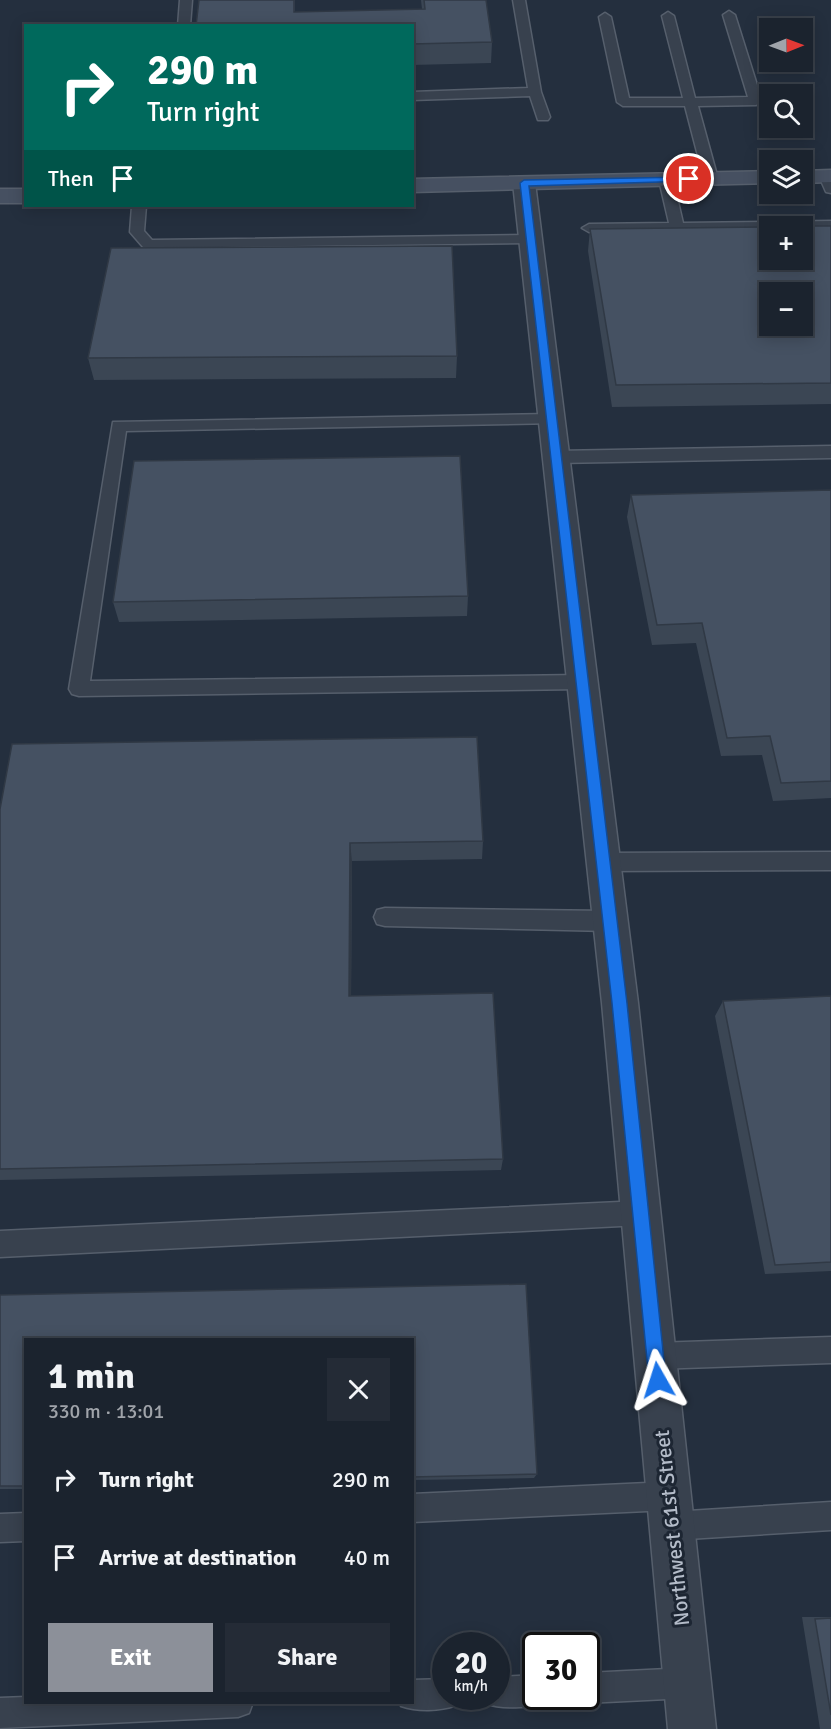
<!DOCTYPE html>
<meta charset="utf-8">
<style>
body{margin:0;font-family:Signika,sans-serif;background:#242b36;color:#f1f3f6;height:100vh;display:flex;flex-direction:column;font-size:22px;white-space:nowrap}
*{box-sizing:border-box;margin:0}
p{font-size:20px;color:#a0a4aa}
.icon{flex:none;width:33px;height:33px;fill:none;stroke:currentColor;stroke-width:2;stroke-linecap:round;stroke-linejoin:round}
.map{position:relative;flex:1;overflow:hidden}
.side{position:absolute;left:24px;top:1338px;width:390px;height:366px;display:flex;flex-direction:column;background:#1b232e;border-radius:0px;box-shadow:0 3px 15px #0003,0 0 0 2px #39404a}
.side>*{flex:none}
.banner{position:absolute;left:24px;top:24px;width:390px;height:183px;border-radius:0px;box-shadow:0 3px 15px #0003,0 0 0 2px #39404a;background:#00695c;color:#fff;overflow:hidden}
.needle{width:39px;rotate:89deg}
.controls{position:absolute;left:759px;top:18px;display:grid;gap:12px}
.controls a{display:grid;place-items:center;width:54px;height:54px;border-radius:0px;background:#1b232e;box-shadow:0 3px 15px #0003,0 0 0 2px #39404a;font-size:30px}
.speed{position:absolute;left:432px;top:1632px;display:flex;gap:12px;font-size:30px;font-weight:700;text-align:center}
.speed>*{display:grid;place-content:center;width:78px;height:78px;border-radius:50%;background:#1b232e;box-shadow:0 3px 15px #0003,0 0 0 2px #39404a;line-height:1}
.speed small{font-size:15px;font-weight:400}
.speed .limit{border:3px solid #111;border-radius:9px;background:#fff;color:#111}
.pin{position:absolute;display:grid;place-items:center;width:51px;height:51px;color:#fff;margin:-26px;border:3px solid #fff;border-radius:50%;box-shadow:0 2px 6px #0007}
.me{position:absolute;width:66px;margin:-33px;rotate:354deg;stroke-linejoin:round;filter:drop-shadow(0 0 4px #0008)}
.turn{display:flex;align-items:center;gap:21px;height:126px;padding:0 24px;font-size:27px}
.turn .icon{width:78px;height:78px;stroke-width:2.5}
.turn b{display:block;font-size:42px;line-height:51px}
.then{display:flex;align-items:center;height:57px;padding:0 24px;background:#0003;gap:12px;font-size:22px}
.round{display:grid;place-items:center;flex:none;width:63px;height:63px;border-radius:0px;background:#242b36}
.headline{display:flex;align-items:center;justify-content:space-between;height:102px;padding:0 24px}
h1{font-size:36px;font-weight:700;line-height:45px}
.cta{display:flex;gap:12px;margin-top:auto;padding:12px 24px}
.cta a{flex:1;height:69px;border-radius:0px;background:#8c9099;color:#fff;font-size:24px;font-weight:700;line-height:69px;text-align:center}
.cta a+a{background:#242b36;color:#f1f3f6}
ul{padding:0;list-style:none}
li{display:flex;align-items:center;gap:18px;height:78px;padding:0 24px}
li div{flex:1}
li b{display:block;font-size:22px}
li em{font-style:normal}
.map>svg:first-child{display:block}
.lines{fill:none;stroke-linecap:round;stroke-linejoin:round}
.lane-casing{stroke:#565f6c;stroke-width:3}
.street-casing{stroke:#565f6c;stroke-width:3}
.secondary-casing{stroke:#565f6c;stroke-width:3}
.lane{fill:#38414e;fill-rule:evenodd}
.street{fill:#38414e;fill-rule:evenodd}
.secondary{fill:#465061;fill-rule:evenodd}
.wall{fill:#3b4654}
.shaded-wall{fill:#303945}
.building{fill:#455162;stroke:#303945;stroke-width:1.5;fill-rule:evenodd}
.route{fill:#1a73e8;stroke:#114b97;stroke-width:1.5}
.labels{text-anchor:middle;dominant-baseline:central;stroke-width:6;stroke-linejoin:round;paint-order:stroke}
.street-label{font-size:21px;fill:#b4bcc9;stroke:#1d2633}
</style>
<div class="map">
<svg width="831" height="1729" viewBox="0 0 831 1729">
<rect width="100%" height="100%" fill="#242f3e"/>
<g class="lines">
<g class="lane-casing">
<path id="lane" d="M 180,0 L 192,0 L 190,26 L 178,26 Z
M 513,0 L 525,0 L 541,92 L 550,117 L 548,120 L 538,120 L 530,96 L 412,100 L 412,92 L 528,88 Z
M 729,11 L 735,15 L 762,101 L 756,105 L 698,106 L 718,179 L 711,183 L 704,179 L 685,106 L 623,106 L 617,102 L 599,17 L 605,13 L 611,17 L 629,98 L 683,98 L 662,16 L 668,12 L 674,16 L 695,98 L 748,97 L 723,15 Z
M 826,172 L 831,173 L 831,193 L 826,192 L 819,176 Z
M 666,176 L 673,180 L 683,223 L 831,221 L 831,229 L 770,226 L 770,230 L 589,232 L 582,228 L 589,224 L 669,223 L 659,180 Z
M 132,206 L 146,206 L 144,231 L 152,240 L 531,235 L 538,239 L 531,243 L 148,248 L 143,247 L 130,232 Z
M 552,414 L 558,415 L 560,419 L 558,423 L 126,431 L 90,681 L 582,675 L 589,677 L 592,682 L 589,687 L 582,689 L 79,696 L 72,694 L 69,689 L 113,422 Z
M 831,446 L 831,458 L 556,463 L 550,461 L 548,457 L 550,453 L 556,451 Z
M 831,852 L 831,870 L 603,871 L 596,868 L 593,862 L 596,856 L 603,853 Z
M 385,908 L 610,911 L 618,914 L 621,921 L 618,928 L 610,931 L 385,926 L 377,924 L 374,917 L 377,910 Z
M 641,1201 L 650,1204 L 653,1213 L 650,1222 L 641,1225 L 0,1257 L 0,1231 Z
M 831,1337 L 831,1363 L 655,1369 L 646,1365 L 642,1356 L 646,1347 L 655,1343 Z
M 669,1482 L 679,1486 L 683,1496 L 679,1506 L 669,1510 L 412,1522 L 412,1494 Z
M 831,1502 L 831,1530 L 672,1540 L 662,1536 L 658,1526 L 662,1516 L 672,1512 Z
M 26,1513 L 26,1541 L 0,1542 L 0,1514 Z
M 688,1668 L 698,1673 L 703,1683 L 698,1693 L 688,1698 L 586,1703 L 575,1696 L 586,1696 L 586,1673 Z
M 536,1675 L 536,1696 L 548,1696 L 547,1701 C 529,1708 503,1710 485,1703 L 483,1696 L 496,1696 L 496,1677 Z
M 446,1679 L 446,1696 L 460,1696 L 457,1705 C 440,1711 418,1712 401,1706 L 400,1702 L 412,1702 L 412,1680 Z
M 26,1697 L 26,1702 L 253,1702 L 249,1713 L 238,1717 L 0,1728 L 0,1698 Z"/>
</g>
<g class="street-casing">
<path id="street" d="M 524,177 L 532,178 L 535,183 L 638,1003 L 716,1729 L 668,1729 L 602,1003 L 513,183 L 516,178 Z"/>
</g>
<g class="secondary-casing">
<path id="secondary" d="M 831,170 L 831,182 L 802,183 L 802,171 Z
M 770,171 L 770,183 L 412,192 L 412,179 Z
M 0,189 L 26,189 L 26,203 L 0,203 Z"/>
</g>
<use href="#lane" class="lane"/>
<use href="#street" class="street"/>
<use href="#secondary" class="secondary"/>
</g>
<path class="wall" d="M 199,0 L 295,0 L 295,12 L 422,9 L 421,0 L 486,0 L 492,42 L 491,63 L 412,65 L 412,26 L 196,26 Z
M 831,226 L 831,404 L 612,407 L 588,251 L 590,229 Z
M 457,356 L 456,378 L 94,380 L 88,358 Z
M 831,490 L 831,798 L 773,801 L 762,755 L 721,756 L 696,643 L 652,645 L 627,517 L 631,495 Z
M 468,596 L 467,616 L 119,622 L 113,602 Z
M 0,809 L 483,841 L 482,859 L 352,861 L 351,996 L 503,1159 L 501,1170 L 0,1180 Z
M 831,996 L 831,1271 L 765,1274 L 715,1016 L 723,1001 Z
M 526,1284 L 537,1474 L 534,1478 L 412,1480 L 412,1340 L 26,1340 L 26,1489 L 0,1489 L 0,1295 Z
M 802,1617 L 831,1617 L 831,1729 L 820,1729 Z"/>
<path class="shaded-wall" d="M 350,843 L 352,861 L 351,1011 L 349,996 Z"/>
<path class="building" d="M 199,0 L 294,0 L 294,12 L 425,9 L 424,0 L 486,0 L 492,42 L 412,44 L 412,26 L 196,26 Z
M 796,226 L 831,226 L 831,383 L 616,385 L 590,229 L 770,227 L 770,260 L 802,260 L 802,226 ZM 770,292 L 802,292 L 802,326 L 770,326 Z
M 452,246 L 457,356 L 88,358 L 111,248 Z
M 460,456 L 468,596 L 113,602 L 134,461 Z
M 831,490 L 831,781 L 781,783 L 770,736 L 727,738 L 702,623 L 657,625 L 631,495 Z
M 477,737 L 483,841 L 350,843 L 349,996 L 493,993 L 503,1159 L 0,1169 L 0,809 L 12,744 Z
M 831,996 L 831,1262 L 775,1265 L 723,1001 Z
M 526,1284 L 537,1474 L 412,1477 L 412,1340 L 26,1340 L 26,1486 L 0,1486 L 0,1295 Z
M 831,1618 L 831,1715 L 815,1619 Z"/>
<path class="route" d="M 689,177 L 693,179 L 692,181 L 529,186 L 627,1003 L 666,1380 L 664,1386 L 658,1388 L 652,1386 L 649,1380 L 612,1003 L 520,183 L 524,180 Z"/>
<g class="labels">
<g class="street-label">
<text transform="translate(672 1528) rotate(-96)">Northwest 61st Street</text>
</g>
</g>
</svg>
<div class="controls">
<a><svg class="needle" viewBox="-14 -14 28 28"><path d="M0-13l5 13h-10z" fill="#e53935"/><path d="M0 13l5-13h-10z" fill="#a0a4aa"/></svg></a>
<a><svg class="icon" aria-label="search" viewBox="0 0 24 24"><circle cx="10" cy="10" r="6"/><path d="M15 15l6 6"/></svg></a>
<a><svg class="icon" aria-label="layers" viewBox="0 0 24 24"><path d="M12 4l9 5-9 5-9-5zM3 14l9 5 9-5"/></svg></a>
<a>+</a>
<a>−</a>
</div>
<div class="speed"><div>20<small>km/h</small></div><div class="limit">30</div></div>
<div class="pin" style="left:689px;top:179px;background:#d93025"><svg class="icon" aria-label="arrive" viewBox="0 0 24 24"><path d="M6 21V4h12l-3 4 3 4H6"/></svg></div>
<svg class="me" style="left:658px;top:1380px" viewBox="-20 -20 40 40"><path d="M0-17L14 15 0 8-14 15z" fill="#1a73e8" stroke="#fff" stroke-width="4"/></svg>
<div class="banner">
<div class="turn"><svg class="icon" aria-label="right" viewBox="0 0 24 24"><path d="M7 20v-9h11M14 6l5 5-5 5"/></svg><div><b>290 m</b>Turn right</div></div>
<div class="then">Then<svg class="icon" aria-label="arrive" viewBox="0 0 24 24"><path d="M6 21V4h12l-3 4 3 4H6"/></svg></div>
</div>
<section class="side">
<div class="headline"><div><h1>1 min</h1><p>330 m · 13:01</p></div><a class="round"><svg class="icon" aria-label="close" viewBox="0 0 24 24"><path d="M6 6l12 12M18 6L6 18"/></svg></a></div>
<ul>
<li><svg class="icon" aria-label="right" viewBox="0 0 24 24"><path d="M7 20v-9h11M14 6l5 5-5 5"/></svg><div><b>Turn right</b></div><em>290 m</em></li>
<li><svg class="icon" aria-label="arrive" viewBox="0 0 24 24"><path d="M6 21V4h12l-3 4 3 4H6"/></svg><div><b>Arrive at destination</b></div><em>40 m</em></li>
</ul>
<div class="cta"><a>Exit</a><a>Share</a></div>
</section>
</div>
